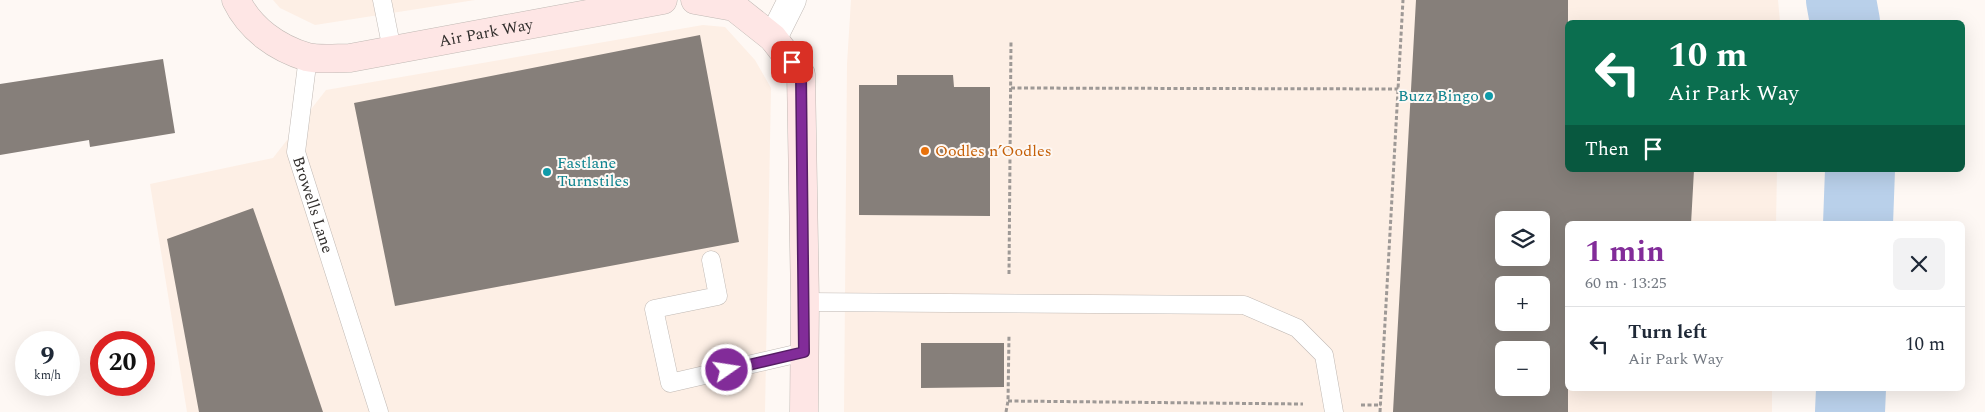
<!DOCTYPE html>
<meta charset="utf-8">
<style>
body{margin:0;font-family:Spectral,serif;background:#f2f2f3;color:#1f2937;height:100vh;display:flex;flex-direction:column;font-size:19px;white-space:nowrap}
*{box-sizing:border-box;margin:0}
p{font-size:16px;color:#747a83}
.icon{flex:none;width:28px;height:28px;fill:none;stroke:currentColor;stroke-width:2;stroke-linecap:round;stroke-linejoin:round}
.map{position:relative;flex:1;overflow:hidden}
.details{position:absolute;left:1565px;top:221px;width:400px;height:170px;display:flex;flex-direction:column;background:#fff;border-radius:8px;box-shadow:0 5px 20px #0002}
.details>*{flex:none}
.guide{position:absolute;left:1565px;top:20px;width:400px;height:152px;border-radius:8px;box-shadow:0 5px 20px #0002;background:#0b6e4f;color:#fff;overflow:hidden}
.controls{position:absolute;left:1495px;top:211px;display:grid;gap:10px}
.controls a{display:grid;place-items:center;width:55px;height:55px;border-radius:8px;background:#fff;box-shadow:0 5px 20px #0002;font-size:25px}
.speed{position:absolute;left:15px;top:331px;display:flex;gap:10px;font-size:25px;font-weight:700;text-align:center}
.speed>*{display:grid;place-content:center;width:65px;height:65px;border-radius:50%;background:#fff;box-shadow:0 5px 20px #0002;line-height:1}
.speed small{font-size:12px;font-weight:400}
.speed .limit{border:8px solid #d22;background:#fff;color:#111}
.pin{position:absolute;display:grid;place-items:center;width:42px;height:42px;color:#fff;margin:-21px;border-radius:10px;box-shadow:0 2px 8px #0006}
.me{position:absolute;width:55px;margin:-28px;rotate:77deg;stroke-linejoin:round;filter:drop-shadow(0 0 4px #0008)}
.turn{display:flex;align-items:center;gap:18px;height:105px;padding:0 20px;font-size:22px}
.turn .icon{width:65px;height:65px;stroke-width:2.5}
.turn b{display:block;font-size:35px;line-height:42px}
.then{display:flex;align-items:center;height:48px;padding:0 20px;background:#0003;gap:10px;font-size:19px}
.round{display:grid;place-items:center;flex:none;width:52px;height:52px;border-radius:8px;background:#f2f2f3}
.headline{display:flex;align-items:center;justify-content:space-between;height:85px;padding:0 20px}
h1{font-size:30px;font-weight:700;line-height:38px;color:#822c99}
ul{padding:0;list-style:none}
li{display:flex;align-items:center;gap:15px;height:75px;padding:0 20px;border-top:1px solid #e0e1e3}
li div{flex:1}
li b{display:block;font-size:19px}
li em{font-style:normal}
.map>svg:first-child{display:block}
.built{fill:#fdefe5;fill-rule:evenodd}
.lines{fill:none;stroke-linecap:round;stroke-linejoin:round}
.river{stroke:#b9d0ea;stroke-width:70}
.building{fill:#867f7a;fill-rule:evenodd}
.lane-casing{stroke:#c0b9b4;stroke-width:19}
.street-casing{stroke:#c0b9b4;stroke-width:29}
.secondary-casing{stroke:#c0b9b4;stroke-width:29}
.path{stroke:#9e9996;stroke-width:3;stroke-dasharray:4 2.5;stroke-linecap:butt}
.lane{stroke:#fff;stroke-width:18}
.street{stroke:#fff;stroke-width:28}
.secondary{stroke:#fee6e5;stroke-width:28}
.route-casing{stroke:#541d63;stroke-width:12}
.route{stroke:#822c99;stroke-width:9}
.culture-dot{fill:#0f9aa8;stroke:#fef8f4;stroke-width:2}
.food-dot{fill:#e8710a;stroke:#fef8f4;stroke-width:2}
.labels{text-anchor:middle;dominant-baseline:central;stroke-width:4;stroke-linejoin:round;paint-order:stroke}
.street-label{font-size:16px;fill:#312e2c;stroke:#fef8f4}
.culture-label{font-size:16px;fill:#0d838f;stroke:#fef8f4;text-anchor:end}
.food-label{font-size:16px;fill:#c56008;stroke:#fef8f4;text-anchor:start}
</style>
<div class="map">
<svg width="1985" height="412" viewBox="0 0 1985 412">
<rect width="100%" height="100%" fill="#fef8f4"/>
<path class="built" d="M 273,0 L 475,0 L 315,25 L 280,8 Z
M 851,0 L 1778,0 L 1780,22 L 1568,22 L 1568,170 L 1777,170 L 1776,224 L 1568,224 L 1568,389 L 1772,389 L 1772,412 L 844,412 L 847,64 ZM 1504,220 L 1541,220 L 1541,258 L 1504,258 ZM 1504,285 L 1541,285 L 1541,322 L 1504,322 ZM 1504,350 L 1541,350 L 1541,388 L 1504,388 Z
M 703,25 L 725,27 L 755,60 L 771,88 L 765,412 L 187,412 L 150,184 L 273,158 L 326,90 Z"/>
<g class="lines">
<path class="river" d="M 1841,0 L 1845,22
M 1858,224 L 1860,170
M 1850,412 L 1851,389"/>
</g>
<path class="building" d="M 1416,0 L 1568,0 L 1568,170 L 1694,170 L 1691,224 L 1568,224 L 1568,412 L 1393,412 ZM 1504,220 L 1541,220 L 1541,258 L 1504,258 ZM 1504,285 L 1541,285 L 1541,322 L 1504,322 ZM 1504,350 L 1541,350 L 1541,388 L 1504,388 Z
M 700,35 L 739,242 L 395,306 L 354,103 Z
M 163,59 L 175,133 L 90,147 L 89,140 L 0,155 L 0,84 Z
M 897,75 L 953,75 L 954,87 L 990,87 L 990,216 L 859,215 L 859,85 L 897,85 Z
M 253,208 L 282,291 L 323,412 L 199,412 L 167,239 Z
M 921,343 L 1004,343 L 1004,387 L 921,388 Z"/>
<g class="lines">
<g class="lane-casing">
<g id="lane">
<path d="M 382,0 L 392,50"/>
<path id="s1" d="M 308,57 L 296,152 L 379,412"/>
<path d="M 711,260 L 718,296 L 654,309 L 670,383 L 804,352"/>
<path d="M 805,302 L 1244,305 L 1297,328 L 1324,355 L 1334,412"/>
</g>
</g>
<g class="street-casing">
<path id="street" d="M 773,38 L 792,0"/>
</g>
<g class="secondary-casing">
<g id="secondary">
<path id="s2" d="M 236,0 C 250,29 277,48 307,57 C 320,60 337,58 350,58 L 663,0"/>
<path d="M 695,0 L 734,7 L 773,38 L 801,74 L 805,302 L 804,412"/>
</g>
</g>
<path class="path" d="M 1011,88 L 1399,89
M 1009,274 L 1011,41
M 1008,401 L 1303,404
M 1361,405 L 1381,405
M 1006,412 L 1008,401 L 1009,335
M 1380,412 L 1403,0"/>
<use href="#lane" class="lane"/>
<use href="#street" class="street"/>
<use href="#secondary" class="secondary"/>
</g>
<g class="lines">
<g class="route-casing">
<path id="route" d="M 727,370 L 804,352 L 801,74 L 792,62"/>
</g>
<use href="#route" class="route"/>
</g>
<g class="culture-dot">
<circle cx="1489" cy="96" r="5"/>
<circle cx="547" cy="172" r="5"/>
</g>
<circle class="food-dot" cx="925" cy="151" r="5"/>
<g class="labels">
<g class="street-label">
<text stroke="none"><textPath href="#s2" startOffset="275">Air Park Way</textPath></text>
<text stroke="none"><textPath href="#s1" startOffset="151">Browells Lane</textPath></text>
</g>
<g class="culture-label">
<text x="1479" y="96">Buzz Bingo</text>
<text x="557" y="163" text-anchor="start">Fastlane<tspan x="557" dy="18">Turnstiles</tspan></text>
</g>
<g class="food-label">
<text x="935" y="151">Oodles n’Oodles</text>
</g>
</g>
</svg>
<div class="controls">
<a><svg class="icon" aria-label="layers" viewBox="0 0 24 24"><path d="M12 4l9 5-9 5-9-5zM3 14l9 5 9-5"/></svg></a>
<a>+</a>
<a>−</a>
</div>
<div class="speed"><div>9<small>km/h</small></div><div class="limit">20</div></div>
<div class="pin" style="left:792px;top:62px;background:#d93025"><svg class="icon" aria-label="arrive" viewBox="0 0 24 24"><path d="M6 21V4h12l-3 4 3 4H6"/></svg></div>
<svg class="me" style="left:727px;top:370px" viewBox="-20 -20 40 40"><circle r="17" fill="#822c99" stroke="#fff" stroke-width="3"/><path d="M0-11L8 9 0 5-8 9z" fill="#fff"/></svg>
<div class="guide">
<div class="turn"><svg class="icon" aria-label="left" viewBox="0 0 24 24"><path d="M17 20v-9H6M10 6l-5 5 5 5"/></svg><div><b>10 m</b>Air Park Way</div></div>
<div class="then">Then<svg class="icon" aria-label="arrive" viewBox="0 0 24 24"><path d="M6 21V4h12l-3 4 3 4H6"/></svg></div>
</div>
<section class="details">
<div class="headline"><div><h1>1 min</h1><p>60 m · 13:25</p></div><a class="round"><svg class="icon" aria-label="close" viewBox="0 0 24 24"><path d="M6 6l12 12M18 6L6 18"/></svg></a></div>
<ul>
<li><svg class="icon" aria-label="left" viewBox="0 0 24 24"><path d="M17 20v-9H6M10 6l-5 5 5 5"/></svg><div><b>Turn left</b><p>Air Park Way</p></div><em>10 m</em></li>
</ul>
</section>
</div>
